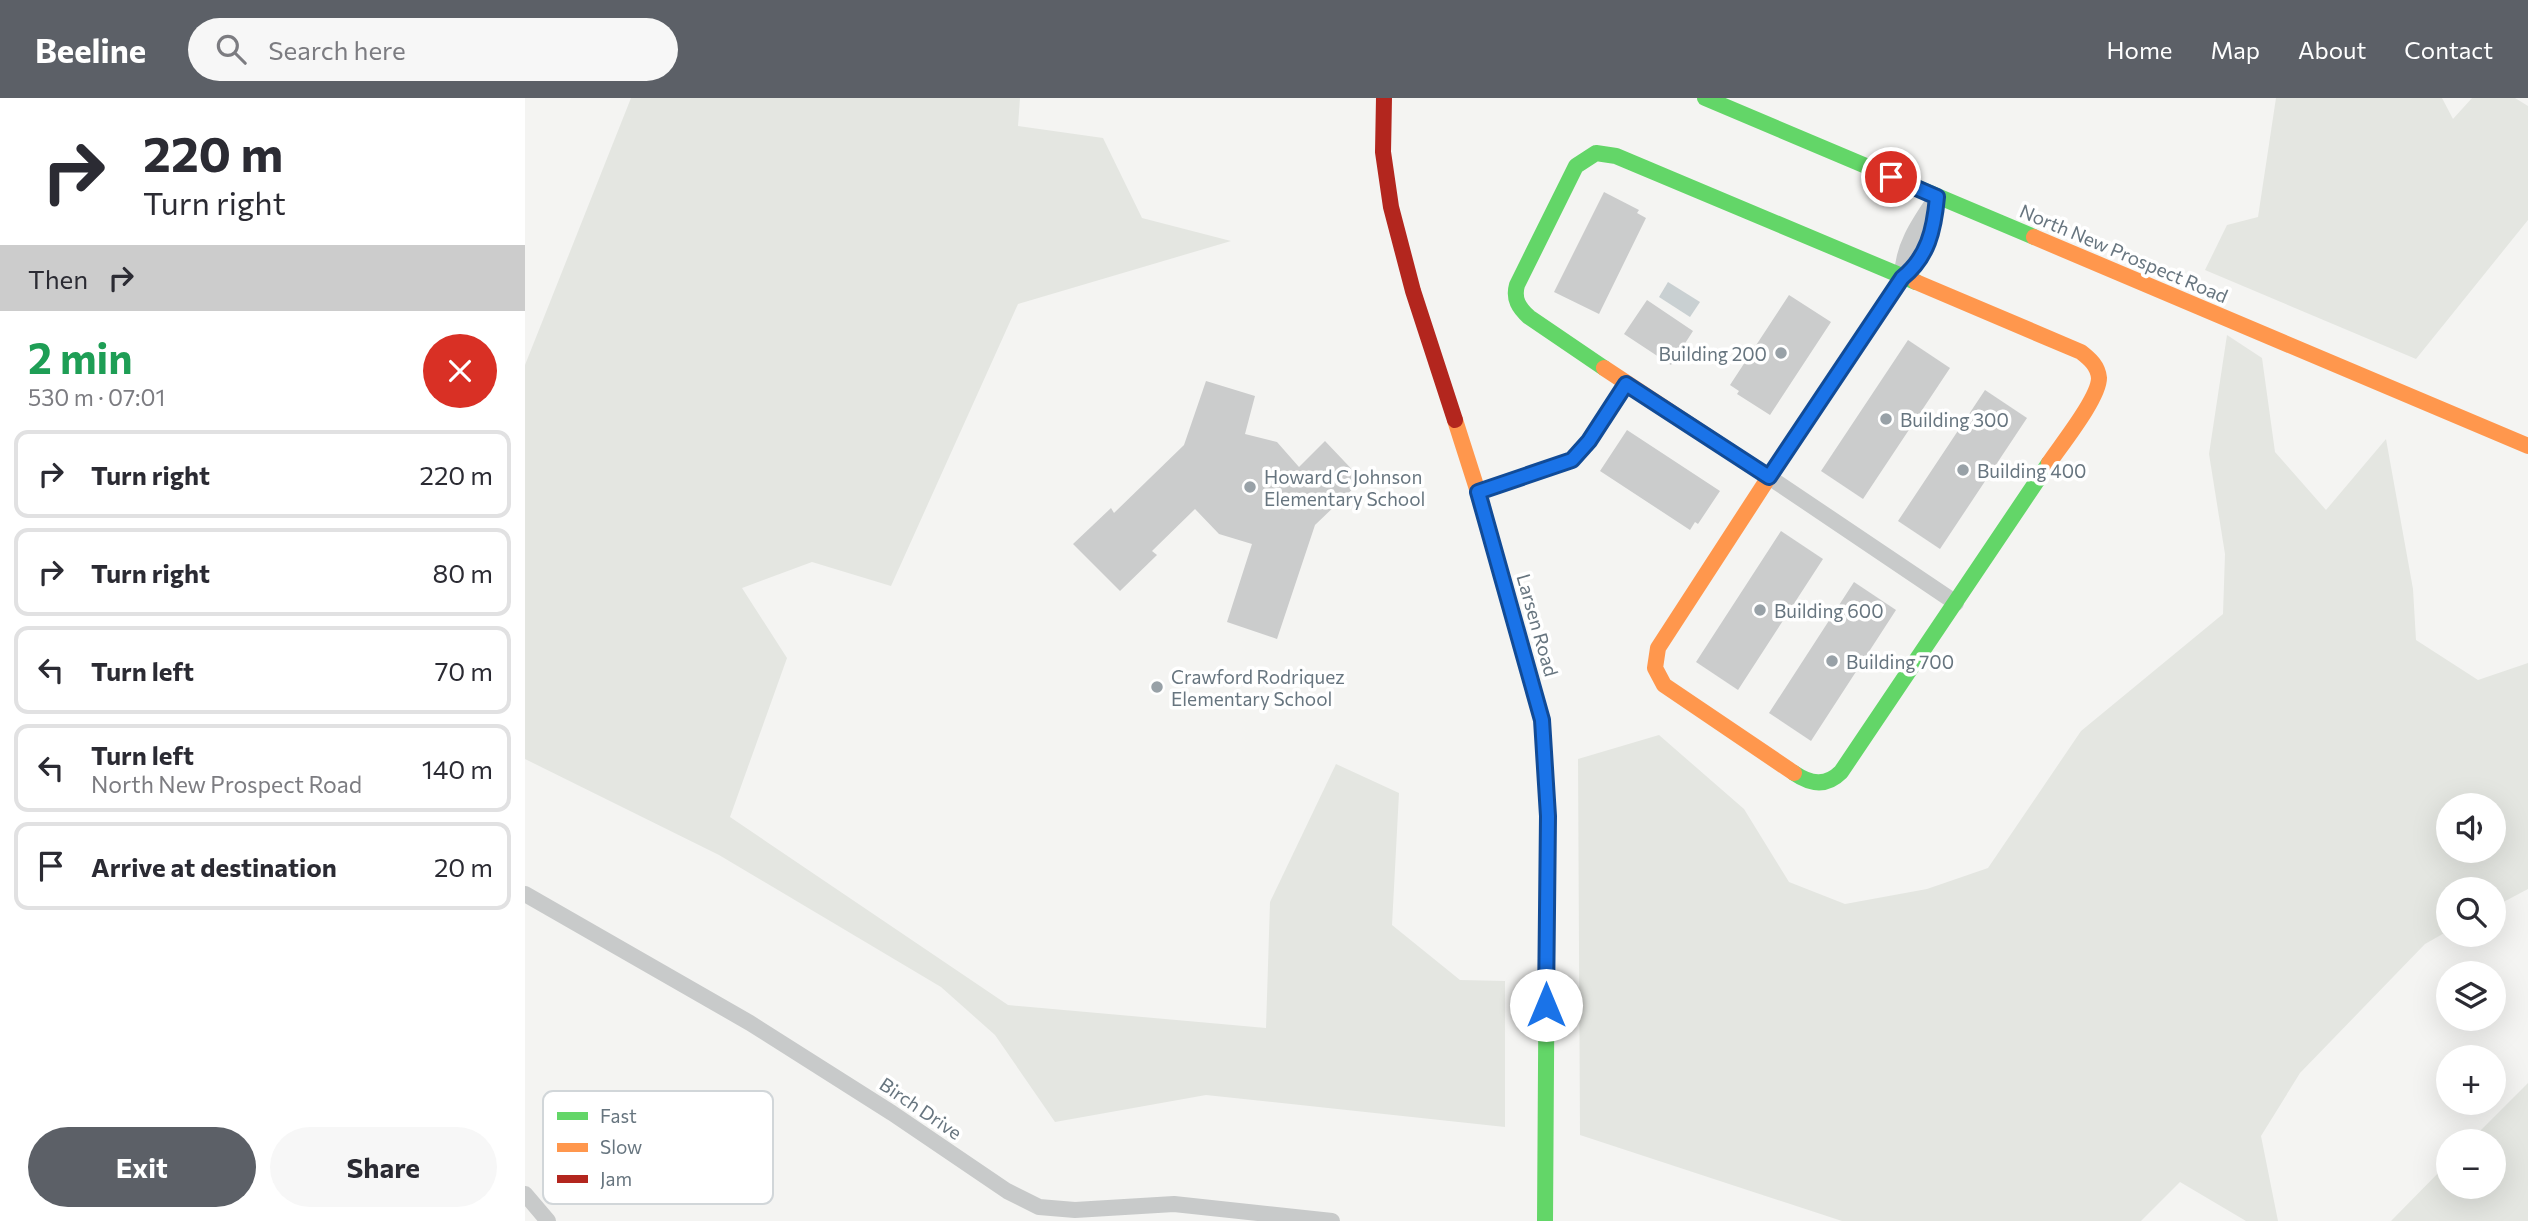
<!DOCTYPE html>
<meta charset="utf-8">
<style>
body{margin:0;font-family:Commissioner,sans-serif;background:#f7f7f7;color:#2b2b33;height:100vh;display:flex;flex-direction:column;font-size:26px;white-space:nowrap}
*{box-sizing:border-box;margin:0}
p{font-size:23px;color:#7c7c81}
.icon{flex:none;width:38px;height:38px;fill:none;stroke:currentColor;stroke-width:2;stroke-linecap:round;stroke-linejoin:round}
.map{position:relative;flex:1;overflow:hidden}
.side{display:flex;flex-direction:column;background:#fff;width:525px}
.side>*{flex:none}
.guide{background:#fff;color:#2b2b33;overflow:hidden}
.tools{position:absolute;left:1911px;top:695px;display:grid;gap:14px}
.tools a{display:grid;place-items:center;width:70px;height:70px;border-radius:50%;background:#fff;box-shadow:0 7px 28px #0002;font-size:35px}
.pin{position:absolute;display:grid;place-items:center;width:60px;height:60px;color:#fff;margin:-30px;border:4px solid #fff;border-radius:50%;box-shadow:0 2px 7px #0007}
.me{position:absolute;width:77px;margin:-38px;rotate:0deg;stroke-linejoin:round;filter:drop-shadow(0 0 5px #0008)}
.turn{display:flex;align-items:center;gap:24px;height:147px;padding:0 28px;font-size:32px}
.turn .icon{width:91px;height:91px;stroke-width:2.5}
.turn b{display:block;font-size:49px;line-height:60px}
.then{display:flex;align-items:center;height:66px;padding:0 28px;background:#0003;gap:14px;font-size:26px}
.round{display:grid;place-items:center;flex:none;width:74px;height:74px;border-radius:37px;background:#f7f7f7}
.head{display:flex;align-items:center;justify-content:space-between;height:119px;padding:0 28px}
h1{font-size:42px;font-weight:700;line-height:52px;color:#1e9e55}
.action{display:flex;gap:14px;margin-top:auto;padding:14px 28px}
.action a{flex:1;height:80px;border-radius:42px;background:#5c6067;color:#fff;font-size:28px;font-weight:700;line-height:80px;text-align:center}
.action a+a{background:#f7f7f7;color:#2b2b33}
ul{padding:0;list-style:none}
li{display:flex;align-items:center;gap:21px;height:88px;margin:0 14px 10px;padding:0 14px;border:4px solid #e1e1e2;border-radius:14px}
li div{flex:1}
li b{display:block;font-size:26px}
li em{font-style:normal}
header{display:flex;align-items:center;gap:42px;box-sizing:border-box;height:98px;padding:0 35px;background:#5c6067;color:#fff}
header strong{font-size:33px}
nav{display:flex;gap:38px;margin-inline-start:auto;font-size:24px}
.search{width:490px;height:63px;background:#f7f7f7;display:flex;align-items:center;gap:18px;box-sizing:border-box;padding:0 24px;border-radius:38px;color:#7c7c81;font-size:26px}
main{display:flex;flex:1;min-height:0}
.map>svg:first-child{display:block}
.green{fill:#e4e6e1;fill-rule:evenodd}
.water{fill:#c9d0d2}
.building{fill:#cbcccc}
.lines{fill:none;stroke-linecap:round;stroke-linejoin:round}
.street{stroke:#c8caca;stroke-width:16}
.fast{stroke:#63d668;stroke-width:16}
.slow{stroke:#ff974d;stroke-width:16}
.jam{stroke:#b3261e;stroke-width:16}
.route-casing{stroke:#114b97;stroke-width:18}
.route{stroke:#1a73e8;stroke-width:12}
.poi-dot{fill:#98a1a7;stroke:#fff;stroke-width:2.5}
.labels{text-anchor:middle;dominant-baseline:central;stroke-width:7;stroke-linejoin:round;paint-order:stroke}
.street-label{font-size:19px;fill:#67757f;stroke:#fff}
.poi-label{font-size:19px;fill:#67757f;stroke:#fff;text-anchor:start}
.key{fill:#fff;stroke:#d1d6d9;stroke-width:2}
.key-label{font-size:19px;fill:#67757f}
</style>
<header>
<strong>Beeline</strong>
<div class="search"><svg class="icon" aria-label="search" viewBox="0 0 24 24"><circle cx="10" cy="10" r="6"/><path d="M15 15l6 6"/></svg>Search here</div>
<nav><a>Home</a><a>Map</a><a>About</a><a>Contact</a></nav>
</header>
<main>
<section class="side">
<div class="guide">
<div class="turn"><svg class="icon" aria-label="right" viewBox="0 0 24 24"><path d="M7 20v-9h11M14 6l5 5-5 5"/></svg><div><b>220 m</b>Turn right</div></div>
<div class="then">Then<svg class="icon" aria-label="right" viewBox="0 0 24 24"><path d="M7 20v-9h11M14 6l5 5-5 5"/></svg></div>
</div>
<div class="head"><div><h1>2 min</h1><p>530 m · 07:01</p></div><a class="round" style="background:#d93025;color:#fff"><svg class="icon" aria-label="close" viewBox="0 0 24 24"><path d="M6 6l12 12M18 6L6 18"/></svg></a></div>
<ul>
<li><svg class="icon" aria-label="right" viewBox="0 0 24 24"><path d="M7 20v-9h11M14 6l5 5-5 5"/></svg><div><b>Turn right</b></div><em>220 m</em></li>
<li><svg class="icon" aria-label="right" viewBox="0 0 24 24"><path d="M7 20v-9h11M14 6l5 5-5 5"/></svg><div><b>Turn right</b></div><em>80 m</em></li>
<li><svg class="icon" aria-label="left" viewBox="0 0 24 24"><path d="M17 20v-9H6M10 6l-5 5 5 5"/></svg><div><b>Turn left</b></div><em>70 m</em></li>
<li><svg class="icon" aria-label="left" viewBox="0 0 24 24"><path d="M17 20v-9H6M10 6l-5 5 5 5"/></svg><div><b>Turn left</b><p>North New Prospect Road</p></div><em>140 m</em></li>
<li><svg class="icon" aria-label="arrive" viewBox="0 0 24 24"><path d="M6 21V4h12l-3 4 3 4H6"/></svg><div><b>Arrive at destination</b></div><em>20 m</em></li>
</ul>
<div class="action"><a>Exit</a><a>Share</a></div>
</section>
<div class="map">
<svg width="2003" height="1123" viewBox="0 0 2003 1123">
<rect width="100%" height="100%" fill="#f4f4f2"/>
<path class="green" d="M 106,0 L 495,0 L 493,28 L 578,40 L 617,120 L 706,143 L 493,206 L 366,488 L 287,464 L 217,490 L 262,560 L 205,719 L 483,907 L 741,930 L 745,804 L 811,666 L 874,695 L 867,827 L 935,882 L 980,883 L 980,1029 L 681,997 L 530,1024 L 470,937 L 416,889 L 194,757 L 0,661 L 0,267 Z
M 1751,0 L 1917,0 L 1928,21 L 1947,0 L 1990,0 L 2003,8 L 2003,122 L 1891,261 L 1680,172 L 1702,127 L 1733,119 Z
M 1702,237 L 1737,260 L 1750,354 L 1801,412 L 1861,341 L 1888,491 L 1891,542 L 1953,582 L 2003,565 L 2003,791 L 1969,809 L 1969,791 L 1923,791 L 1923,833 L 1900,846 L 1775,975 L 1736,1038 L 1753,1123 L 1721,1123 L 1655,1084 L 1616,1123 L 1317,1123 L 1055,1037 L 1053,661 L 1134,637 L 1219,711 L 1264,784 L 1320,806 L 1402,791 L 1463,770 L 1556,633 L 1698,516 L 1700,456 L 1684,356 ZM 1969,707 L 1969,752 L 1923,752 L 1923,707 Z
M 2003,985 L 2003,1123 L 1866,1123 L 1923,1065 L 1923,1088 L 1969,1088 L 1969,1043 L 1945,1043 Z"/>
<path class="water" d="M 1143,184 L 1175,204 L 1165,219 L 1134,199 Z"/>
<path class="building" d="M 1079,94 L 1114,112 L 1112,115 L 1121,120 L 1074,216 L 1029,194 Z
M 1264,197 L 1306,224 L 1245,317 L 1212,296 L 1214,293 L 1205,287 Z
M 1122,202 L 1168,233 L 1146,267 L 1099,236 Z
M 1383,242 L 1425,270 L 1338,401 L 1296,373 Z
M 681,283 L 730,298 L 720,336 L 752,344 L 774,369 L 800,343 L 837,382 L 790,427 L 752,541 L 702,524 L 727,446 L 694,436 L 670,411 L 627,453 L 632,457 L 595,493 L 548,446 L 586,410 L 589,415 L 659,347 Z
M 1460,292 L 1502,320 L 1415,451 L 1373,423 Z
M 1102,332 L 1195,393 L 1173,426 L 1170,424 L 1165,432 L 1075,373 Z
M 1256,433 L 1298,461 L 1213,592 L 1171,564 Z
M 1329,484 L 1371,512 L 1286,643 L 1244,615 Z"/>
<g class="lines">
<path class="street" d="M 1412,99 C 1409,132 1403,159 1377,180 L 1244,379 L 1431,505
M 1377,180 C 1377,149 1394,125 1411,100
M 953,394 L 1047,362 L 1064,343 L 1102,286
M 0,796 L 225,925 L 367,1015 L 482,1093 L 514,1109 L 550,1112 L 649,1106 L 807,1123
M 0,1096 L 23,1123"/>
<path class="fast" d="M 1180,0 L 1509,139
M 1071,55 L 1091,58 L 1391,184
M 1071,55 L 1051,68 L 992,187 C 988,201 994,210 1004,219 L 1079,270
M 1269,675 C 1285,686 1301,689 1316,674 L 1524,365
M 1020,1123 L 1022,814"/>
<path class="slow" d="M 1509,139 L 2003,348
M 1391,184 L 1556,254 C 1565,261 1573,268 1574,280 C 1574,300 1536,347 1524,365
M 1079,270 L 1244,379 L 1133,550 L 1130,570 L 1139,587 L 1269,675
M 930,322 L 953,394 L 1017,622 L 1023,718 L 1022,814"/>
<path class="jam" d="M 859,0 L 858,54 L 866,109 L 888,193 L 930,322"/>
</g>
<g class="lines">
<g class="route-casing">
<path id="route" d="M 1021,907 L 1023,718 L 1017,622 L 953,394 L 1047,362 L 1064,343 L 1101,286 L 1244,379 L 1377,180 C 1403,159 1409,132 1412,99 L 1366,79"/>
</g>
<use href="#route" class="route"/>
</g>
<g class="poi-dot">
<circle cx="1256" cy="255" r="7"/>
<circle cx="1361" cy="321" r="7"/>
<circle cx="1438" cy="372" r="7"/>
<circle cx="725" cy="389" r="7"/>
<circle cx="1235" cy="512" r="7"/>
<circle cx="1307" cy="563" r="7"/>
<circle cx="632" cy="589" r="7"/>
</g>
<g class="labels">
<g class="street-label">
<text transform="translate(1599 155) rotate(23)">North New Prospect Road</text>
<text transform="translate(1013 527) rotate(74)">Larsen Road</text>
<text transform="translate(396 1010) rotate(34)">Birch Drive</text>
</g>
<g class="poi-label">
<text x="1242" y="255" text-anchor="end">Building 200</text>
<text x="1375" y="321">Building 300</text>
<text x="1452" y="372">Building 400</text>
<text x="739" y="378">Howard C Johnson<tspan x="739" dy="22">Elementary School</tspan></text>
<text x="1249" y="512">Building 600</text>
<text x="1321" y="563">Building 700</text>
<text x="646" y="578">Crawford Rodriquez<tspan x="646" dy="22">Elementary School</tspan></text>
</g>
</g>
<rect x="18" y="993" width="230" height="113" rx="10" class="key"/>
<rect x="32" y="1014" width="31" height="8" fill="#63d668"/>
<rect x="32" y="1045" width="31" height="9" fill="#ff974d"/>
<rect x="32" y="1077" width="31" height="8" fill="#b3261e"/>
<g class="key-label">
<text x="75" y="1025">Fast</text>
<text x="75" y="1056">Slow</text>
<text x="75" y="1088">Jam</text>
</g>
</svg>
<div class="tools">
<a><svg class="icon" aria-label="sound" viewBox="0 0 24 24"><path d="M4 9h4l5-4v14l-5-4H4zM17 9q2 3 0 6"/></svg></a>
<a><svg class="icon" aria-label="search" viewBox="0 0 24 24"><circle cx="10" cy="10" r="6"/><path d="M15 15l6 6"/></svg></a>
<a><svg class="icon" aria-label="layers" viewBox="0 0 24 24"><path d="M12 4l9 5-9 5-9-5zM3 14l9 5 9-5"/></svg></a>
<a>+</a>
<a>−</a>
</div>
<div class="pin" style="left:1366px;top:79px;background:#d93025"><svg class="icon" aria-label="arrive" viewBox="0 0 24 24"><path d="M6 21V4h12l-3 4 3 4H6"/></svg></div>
<svg class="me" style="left:1021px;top:907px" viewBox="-20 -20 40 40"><circle r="19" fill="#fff"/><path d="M0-13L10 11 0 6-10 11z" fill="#1a73e8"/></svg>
</div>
</main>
